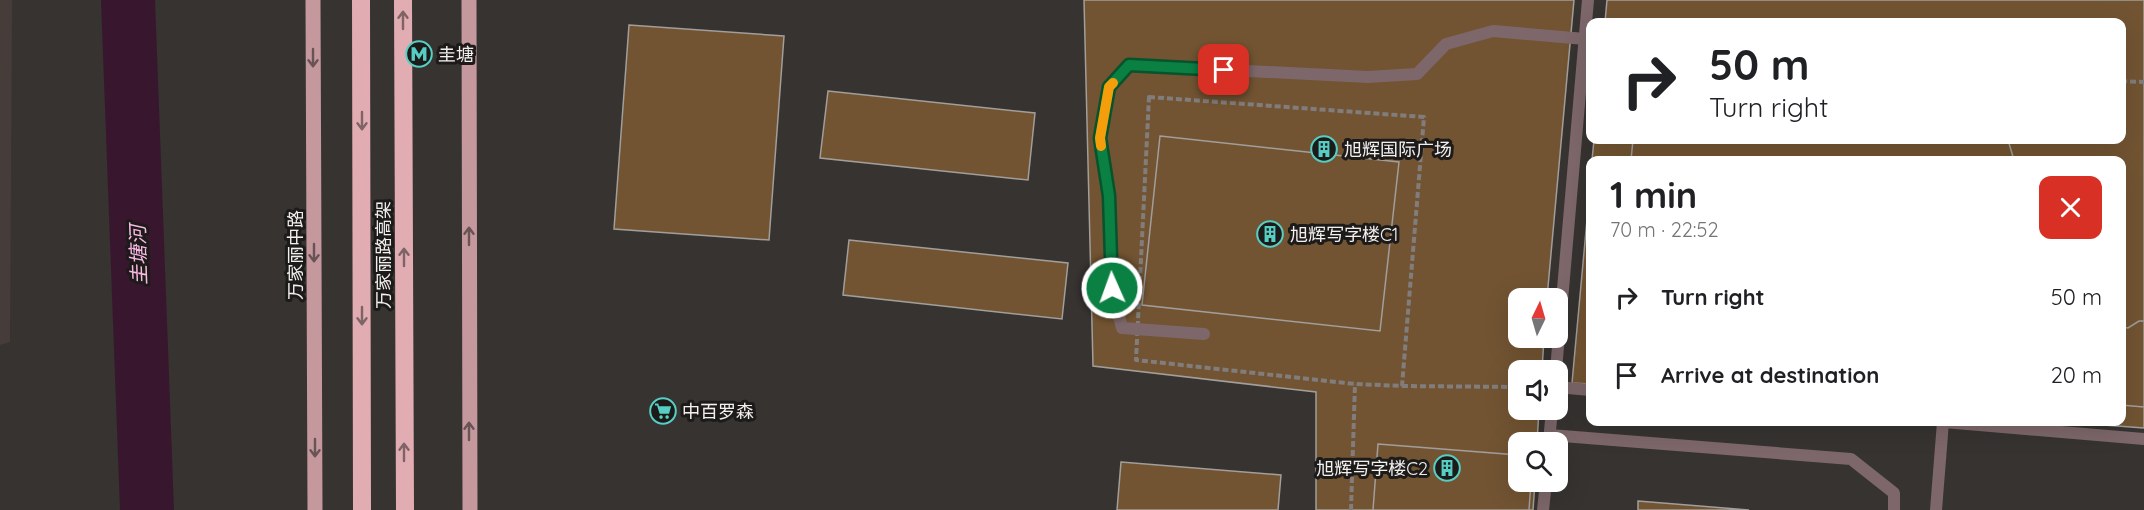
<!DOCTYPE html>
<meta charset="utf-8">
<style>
body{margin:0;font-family:Quicksand,"Noto Sans SC",sans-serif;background:#f2f2f2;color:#202124;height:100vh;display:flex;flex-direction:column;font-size:22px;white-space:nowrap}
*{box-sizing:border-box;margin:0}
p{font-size:20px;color:#757577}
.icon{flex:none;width:33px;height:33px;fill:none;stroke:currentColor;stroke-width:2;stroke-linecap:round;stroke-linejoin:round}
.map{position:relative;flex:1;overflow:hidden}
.drawer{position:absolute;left:1586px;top:156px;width:540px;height:270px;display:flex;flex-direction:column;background:#fff;border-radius:12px;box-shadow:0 6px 24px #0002}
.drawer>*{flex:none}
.guide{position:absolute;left:1586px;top:18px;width:540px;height:126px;border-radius:12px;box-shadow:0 6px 24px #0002;background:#fff;color:#202124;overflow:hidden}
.needle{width:39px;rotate:5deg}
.buttons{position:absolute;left:1508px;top:288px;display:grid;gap:12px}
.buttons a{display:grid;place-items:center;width:60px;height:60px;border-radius:12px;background:#fff;box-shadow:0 6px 24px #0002;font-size:30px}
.pin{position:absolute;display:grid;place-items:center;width:51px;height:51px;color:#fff;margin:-26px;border-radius:12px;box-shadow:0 3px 9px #0006}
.me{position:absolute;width:66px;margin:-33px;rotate:358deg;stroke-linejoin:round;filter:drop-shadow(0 0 4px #0008)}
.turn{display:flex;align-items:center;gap:21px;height:126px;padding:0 24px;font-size:27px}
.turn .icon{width:78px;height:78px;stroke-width:2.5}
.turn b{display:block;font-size:42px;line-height:51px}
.round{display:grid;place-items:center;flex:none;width:63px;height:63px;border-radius:12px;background:#f2f2f2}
.head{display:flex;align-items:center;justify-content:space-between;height:102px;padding:0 24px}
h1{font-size:36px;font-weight:700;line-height:45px}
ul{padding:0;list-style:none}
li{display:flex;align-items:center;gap:18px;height:78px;padding:0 24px}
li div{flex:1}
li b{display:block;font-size:22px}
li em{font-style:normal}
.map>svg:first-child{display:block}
.built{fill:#463d3a}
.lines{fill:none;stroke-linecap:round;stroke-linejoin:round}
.river{stroke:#38172e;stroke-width:54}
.building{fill:#725432;stroke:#a19e9b;stroke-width:1.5}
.path{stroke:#807d7c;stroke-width:4;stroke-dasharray:6 3;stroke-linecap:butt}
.lane{stroke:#7d676a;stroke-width:12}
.primary{stroke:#c5989e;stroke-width:15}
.highway{stroke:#e2acb3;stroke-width:18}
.oneway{stroke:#7f6466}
.oneway2{stroke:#685355}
.route-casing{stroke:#07532c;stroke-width:15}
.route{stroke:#0b8043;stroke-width:10}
.slow{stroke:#f59e0b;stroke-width:10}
.labels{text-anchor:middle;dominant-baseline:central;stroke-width:6;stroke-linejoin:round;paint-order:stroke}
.poi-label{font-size:18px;fill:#f2efee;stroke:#1c1b1a;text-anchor:start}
.street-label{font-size:18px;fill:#f2efee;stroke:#1c1b1a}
.water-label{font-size:20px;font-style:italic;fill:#fbb9e4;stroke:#1c1b1a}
</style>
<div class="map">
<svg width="2144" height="510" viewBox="0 0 2144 510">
<rect width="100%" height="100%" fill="#363331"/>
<path class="built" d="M 0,0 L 12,0 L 10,342 L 0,345 Z"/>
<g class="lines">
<path class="river" d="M 128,0 L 147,510"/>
</g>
<path class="building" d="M 1084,0 L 1574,0 L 1547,298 L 1518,298 L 1518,338 L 1544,338 L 1542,370 L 1518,370 L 1518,410 L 1539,410 L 1537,442 L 1518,442 L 1518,482 L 1535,482 L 1533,510 L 1316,510 L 1316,392 L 1093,366 Z
M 1607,0 L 2144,0 L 2144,428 L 2063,422 L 2121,422 L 2121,160 L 1592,160 L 1594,140 L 2121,140 L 2121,22 L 1605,22 Z
M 629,25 L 784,36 L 769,240 L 614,229 Z
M 828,91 L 1035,113 L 1028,180 L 820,158 Z
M 1160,136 L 1399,162 L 1380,331 L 1142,305 Z
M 1633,140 L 2008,140 L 2014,160 L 1631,160 Z
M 1590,187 L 1590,384 L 1572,383 Z
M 849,240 L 1068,263 L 1062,319 L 843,295 Z
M 2139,321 L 2144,321 L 2144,407 L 2121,405 L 2121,327 L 2128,328 Z
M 1378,444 L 1518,455 L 1518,482 L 1531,482 L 1529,510 L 1373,510 Z
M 1121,462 L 1281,475 L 1278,510 L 1117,510 Z
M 1638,501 L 1749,510 L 1638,510 Z"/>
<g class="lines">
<path class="path" d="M 2121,81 L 2144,82
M 1149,97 L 1424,117 L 1402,386 L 1355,384 L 1136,360 Z
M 1402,386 L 1518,387
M 1351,510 L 1355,384"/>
<path class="lane" d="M 1204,334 L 1122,328 L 1112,288 L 1109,196 L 1100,138 L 1109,87 L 1129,65 L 1368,77 L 1417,74 L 1446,44 L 1493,31 L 1585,39
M 1556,370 L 1588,0
M 1557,387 L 1590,390
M 1944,422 L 2144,439
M 1550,435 L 1851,459 L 1894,493 L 1894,510
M 1549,441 L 1552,410
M 1543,510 L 1546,482
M 1936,510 L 1943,422"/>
<path class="primary" d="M 313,0 L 315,510
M 469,0 L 470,510"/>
<path class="highway" d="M 361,0 L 362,510
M 403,0 L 405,510"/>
</g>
<defs><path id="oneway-shaft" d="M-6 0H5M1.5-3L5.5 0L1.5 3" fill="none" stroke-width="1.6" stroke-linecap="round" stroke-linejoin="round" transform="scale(1.5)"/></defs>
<g class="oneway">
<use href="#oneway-shaft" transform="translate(403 20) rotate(-90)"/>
<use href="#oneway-shaft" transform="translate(362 121) rotate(90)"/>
<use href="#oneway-shaft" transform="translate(404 257) rotate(-90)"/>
<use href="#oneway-shaft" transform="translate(362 316) rotate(90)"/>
<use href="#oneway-shaft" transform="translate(404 452) rotate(-90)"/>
</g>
<g class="oneway2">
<use href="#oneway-shaft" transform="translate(313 58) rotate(90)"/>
<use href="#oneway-shaft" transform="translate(469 236) rotate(-90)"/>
<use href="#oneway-shaft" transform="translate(314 253) rotate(90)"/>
<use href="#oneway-shaft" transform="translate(469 431) rotate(-90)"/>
<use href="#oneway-shaft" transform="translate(315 448) rotate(90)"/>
</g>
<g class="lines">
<g class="route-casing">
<path id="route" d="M 1112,288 L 1109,196 L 1100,138 L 1109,87 L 1129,65 L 1224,70"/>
</g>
<use href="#route" class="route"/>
<path class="slow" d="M 1101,146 L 1100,138 L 1109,87 L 1113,83"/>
</g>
<defs>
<g id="metro-ring" transform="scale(1.35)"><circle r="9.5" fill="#1c1b1a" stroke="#56cec4" stroke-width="1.5"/><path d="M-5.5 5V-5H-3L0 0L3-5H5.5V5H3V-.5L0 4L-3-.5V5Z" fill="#56cec4"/></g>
<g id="building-ring" transform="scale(1.35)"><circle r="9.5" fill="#1c1b1a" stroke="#56cec4" stroke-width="1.5"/><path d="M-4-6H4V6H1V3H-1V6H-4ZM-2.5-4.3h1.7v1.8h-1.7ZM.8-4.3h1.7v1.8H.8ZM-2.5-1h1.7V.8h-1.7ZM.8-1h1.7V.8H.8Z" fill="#56cec4"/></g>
<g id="supermarket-ring" transform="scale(1.35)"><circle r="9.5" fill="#1c1b1a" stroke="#56cec4" stroke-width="1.5"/><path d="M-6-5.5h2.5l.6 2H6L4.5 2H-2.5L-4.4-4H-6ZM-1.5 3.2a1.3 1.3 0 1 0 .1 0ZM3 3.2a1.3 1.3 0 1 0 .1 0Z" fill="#56cec4"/></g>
</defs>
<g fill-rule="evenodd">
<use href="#metro-ring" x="419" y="54"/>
<use href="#building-ring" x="1324" y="149"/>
<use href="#building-ring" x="1270" y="234"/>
<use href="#supermarket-ring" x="663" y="411"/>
<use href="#building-ring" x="1447" y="468"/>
</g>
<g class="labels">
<g class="poi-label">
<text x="438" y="54">圭塘</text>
<text x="1344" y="149">旭辉国际广场</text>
<text x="1290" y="234">旭辉写字楼C1</text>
<text x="682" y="411">中百罗森</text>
<text x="1428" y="468" text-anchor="end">旭辉写字楼C2</text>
</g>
<g class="street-label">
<text transform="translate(295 255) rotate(-90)">万家丽中路</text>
<text transform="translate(383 255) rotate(-90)">万家丽路高架</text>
</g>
<g class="water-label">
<text transform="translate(138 255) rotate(-92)">圭塘河</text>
</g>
</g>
</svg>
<div class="buttons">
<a><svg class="needle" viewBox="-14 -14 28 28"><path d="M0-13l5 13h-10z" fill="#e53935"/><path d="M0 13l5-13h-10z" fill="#757577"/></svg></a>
<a><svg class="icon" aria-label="sound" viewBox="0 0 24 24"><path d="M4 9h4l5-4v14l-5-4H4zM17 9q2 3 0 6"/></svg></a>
<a><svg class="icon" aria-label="search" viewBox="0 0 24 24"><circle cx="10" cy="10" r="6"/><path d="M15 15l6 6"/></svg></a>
</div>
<div class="pin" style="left:1224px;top:70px;background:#d93025"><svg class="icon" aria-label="arrive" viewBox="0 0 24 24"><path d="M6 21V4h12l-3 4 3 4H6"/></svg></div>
<svg class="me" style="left:1112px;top:288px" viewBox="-20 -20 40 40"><circle r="17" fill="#0b8043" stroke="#fff" stroke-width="3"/><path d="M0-11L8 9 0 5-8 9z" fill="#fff"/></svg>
<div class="guide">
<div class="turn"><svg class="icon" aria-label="right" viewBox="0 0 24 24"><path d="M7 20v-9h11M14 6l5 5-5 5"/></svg><div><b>50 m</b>Turn right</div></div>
</div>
<section class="drawer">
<div class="head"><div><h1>1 min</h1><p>70 m · 22:52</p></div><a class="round" style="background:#d93025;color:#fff"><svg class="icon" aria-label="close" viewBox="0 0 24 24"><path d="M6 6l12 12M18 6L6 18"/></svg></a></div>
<ul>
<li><svg class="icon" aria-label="right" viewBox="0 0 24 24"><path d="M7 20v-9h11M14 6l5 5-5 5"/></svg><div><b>Turn right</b></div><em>50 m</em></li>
<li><svg class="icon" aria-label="arrive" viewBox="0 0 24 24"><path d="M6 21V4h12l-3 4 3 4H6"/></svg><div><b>Arrive at destination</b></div><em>20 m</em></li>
</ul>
</section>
</div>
